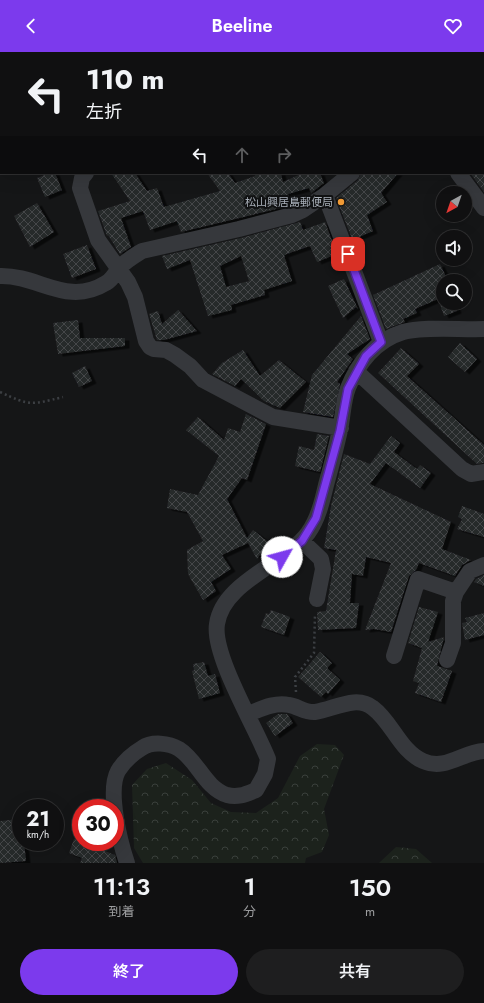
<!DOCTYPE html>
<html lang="ja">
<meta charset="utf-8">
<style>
body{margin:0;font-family:Jost,"Noto Sans JP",sans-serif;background:#1e1e1f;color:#f1f3f6;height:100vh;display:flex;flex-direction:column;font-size:15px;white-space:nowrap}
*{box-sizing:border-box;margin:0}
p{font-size:13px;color:#9c9d9f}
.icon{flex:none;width:22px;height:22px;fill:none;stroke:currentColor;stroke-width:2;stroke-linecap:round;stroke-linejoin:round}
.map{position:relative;height:811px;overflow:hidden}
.sheet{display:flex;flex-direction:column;background:#101011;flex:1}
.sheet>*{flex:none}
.banner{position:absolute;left:0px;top:0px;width:484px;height:122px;box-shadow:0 4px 16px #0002,0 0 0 1px #303031;background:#101011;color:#f1f3f6;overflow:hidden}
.needle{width:26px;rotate:220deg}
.controls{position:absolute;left:436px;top:134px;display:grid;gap:8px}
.controls a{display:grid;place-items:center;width:36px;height:36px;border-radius:50%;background:#101011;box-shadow:0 4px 16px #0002,0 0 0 1px #303031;font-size:20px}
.speed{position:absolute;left:12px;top:747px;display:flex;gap:8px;font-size:20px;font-weight:700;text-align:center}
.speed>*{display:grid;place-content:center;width:52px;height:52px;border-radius:50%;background:#101011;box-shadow:0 4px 16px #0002,0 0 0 1px #303031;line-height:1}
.speed small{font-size:10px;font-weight:400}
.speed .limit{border:6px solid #d22;background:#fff;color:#111}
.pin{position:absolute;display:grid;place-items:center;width:34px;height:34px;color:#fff;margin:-17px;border-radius:8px;box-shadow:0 2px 6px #0006}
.me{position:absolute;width:44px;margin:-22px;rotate:52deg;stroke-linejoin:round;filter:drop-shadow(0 0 3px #0008)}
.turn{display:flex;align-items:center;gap:14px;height:84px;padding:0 20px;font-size:18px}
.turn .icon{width:52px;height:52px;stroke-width:2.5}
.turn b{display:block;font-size:28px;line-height:34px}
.lanes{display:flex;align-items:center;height:38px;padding:0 20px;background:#0003;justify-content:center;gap:20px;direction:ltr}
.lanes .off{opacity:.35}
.eta{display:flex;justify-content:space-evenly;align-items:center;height:68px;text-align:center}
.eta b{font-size:24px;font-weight:600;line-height:28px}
.button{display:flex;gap:8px;margin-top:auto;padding:8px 20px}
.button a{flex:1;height:46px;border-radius:24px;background:#7c3aed;color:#fff;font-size:16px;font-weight:600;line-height:46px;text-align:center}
.button a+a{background:#1e1e1f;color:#f1f3f6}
header{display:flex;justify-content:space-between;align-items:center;height:52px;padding:0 20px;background:#7c3aed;color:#fff;font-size:18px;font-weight:600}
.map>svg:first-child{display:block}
.forest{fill:url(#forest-crowns)}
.building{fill:url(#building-cross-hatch);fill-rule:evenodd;filter:url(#shadow)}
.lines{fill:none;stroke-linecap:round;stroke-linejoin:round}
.path{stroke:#3c3f43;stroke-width:2.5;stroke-dasharray:2 3;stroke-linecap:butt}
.minor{stroke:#36383c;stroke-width:16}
.route-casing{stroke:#51269a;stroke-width:10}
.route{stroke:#7c3aed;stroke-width:7}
.poi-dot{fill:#f09a35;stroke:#101112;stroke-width:1.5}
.labels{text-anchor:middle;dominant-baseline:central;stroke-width:4;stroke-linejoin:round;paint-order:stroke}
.poi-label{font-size:11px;fill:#a7aeb7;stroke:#101112;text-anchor:end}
</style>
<header><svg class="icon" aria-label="back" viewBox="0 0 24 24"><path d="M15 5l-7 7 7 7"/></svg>Beeline<svg class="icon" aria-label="heart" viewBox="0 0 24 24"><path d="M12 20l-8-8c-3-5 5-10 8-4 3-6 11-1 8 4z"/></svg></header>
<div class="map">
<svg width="484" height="811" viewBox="0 0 484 811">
<defs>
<pattern id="forest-crowns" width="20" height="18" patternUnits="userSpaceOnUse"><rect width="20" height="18" fill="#1c221c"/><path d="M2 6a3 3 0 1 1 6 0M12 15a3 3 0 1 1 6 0" fill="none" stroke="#3a403b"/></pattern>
<pattern id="building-cross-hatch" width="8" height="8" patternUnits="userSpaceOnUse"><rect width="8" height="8" fill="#28292b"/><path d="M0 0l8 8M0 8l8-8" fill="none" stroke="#444648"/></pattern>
<filter id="shadow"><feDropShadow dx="4.5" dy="2.5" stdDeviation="0" flood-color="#0009"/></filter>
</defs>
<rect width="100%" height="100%" fill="#151617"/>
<path class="forest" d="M 317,692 L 335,693 L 344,703 L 324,757 L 329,783 L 322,800 L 306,806 L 305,811 L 143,811 L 134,796 L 132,733 L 147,717 L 166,711 L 192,728 L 211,751 L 231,760 L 256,761 L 278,746 L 300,704 Z
M 396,795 L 416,797 L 432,811 L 379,811 Z"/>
<path class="building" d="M 50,121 L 55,121 L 62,138 L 45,145 L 37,126 Z
M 111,121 L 135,121 L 147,139 L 157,136 L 164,155 L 220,139 L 207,121 L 228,121 L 235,131 L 255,124 L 254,121 L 281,121 L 283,130 L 303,121 L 320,121 L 324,131 L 311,141 L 309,136 L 288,142 L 291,153 L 289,154 L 181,180 L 177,169 L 150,178 L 143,159 L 121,166 L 131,195 L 120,202 L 108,183 L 107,184 L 98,159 L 130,149 Z
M 361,121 L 398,121 L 381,141 L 387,150 L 367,163 L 373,179 L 359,185 L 361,191 L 355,194 L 336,146 L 358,128 Z
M 470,121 L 484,121 L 484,140 Z
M 37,151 L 54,180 L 30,195 L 14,164 Z
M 300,170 L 303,178 L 325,170 L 337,202 L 317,210 L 310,194 L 284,203 L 292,229 L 264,238 L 265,243 L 231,253 L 232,258 L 208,264 L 190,208 L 167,217 L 162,204 L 241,186 ZM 241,204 L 249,229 L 226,235 L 220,214 Z
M 87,193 L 96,217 L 72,226 L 63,202 Z
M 440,212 L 448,229 L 443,229 L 443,251 L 455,251 L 457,259 L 444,264 L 438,247 L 415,257 L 417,261 L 403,267 L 405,270 L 386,277 L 373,243 Z
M 344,227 L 358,257 L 356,255 L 343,266 L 328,234 Z
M 178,258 L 197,279 L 164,288 L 157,288 L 149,262 L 158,259 L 162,272 Z
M 361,264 L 370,287 L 347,302 L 353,307 L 337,330 L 340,332 L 333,365 L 303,360 L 312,323 Z
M 78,268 L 80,286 L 125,286 L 125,294 L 58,302 L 53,271 Z
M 460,291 L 477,307 L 465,320 L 448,305 Z
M 401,296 L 419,312 L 407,324 L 484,393 L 484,411 L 477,412 L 378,321 Z
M 243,298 L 260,324 L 279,308 L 306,330 L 280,356 L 264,349 L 241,327 L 235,334 L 212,322 L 222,311 Z
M 85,314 L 92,329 L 79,335 L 72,321 Z
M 246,362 L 266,372 L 247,428 L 242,426 L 227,447 L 247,486 L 253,478 L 272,493 L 264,502 L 262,500 L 257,507 L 248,491 L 222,503 L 231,517 L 211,530 L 216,539 L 203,548 L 188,522 L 187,498 L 203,489 L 187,460 L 167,456 L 170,437 L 198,443 L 219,404 L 186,378 L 198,365 L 224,388 L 228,376 L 240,380 Z
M 317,382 L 329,384 L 320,420 L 295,414 L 299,394 L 314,398 Z
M 391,384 L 400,391 L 394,400 L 417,417 L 420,413 L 431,421 L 420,436 L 386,411 L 370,432 L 451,470 L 442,497 L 471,508 L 462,513 L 455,524 L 419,511 L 416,518 L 409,524 L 391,580 L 374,577 L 365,578 L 391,511 L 366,505 L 363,524 L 352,522 L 350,551 L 359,551 L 356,576 L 318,578 L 317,560 L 326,559 L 336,498 L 324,496 L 331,454 L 344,402 L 370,412 Z
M 462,454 L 484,462 L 484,485 L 457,477 L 462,467 L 458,465 Z
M 484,523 L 484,534 L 474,530 L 476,527 Z
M 419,555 L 438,560 L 428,590 L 444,585 L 437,614 L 452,619 L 441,650 L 415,641 L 419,631 L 413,629 L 422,596 L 408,591 Z
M 271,558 L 290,565 L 284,583 L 261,575 L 266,561 L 269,562 Z
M 484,561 L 484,583 L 465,588 L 462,571 L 467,570 L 465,566 Z
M 320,600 L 332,611 L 327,616 L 340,628 L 328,642 L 326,640 L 321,645 L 298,625 Z
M 204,610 L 208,624 L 215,622 L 220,641 L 199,647 L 192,619 L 194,618 L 193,612 Z
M 278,662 L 287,662 L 293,671 L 275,684 L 266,671 Z
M 21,767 L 21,790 L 24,790 L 26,809 L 0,811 L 0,769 Z
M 74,787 L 115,803 L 117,811 L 80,811 L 82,806 L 69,801 Z"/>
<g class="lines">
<path class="path" d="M 0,340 C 30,354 31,353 63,345
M 296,640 L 295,625 L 314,601 L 315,562"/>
<path class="minor" d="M 394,0 L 395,1
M 280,1 L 282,0
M 455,1 L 456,0
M 86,121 L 82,126 L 80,136 L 98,188 L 128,230 L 135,245 L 146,289 L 150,295 L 154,297 L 166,298 L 175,303 L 190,314 L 203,328 L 273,365 L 341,376
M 458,121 L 484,156
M 325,143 L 381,290
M 0,224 C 39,223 67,255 106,231 C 113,227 115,221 120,215 C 127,208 134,204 142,199 L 239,177 L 292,163 L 303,158 L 325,143 L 352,121
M 356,319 L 462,417 L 471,422 L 484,420
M 302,489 L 321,507 L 323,517 L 317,547
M 394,604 L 418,527 L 456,540
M 447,608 L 453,591 L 453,549 L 456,540 L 470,519 L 484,513
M 248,662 C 261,657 274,650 289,653 C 297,654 306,661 315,660 C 333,658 356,642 373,656 C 392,670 400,699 423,709 C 446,719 462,700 484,699
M 127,811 C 120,790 107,739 118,719 C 124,709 132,702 142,696 C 152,689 169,691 179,697 C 198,709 205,736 227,743 C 238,746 246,742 256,738 L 265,722 L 268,707 C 256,676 212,603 217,572 C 223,530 284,513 308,481 C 318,467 322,450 326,433 C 331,415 336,396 340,378 C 343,364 343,349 348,336 C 358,311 376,288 403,280 C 424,274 461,278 484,277"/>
</g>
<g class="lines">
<g class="route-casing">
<path id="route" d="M 282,505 L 302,489 L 316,466 L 340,379 L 348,337 L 366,304 L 381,290 L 348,202"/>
</g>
<use href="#route" class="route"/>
</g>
<circle class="poi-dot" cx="341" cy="150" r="4"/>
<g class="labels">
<g class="poi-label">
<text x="333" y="150">松山興居島郵便局</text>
</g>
</g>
</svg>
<div class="controls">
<a><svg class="needle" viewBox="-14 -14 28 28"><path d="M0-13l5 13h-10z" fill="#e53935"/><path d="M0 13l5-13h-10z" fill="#9c9d9f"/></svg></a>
<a><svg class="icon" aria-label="sound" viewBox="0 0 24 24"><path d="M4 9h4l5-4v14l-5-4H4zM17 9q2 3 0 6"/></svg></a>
<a><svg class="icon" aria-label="search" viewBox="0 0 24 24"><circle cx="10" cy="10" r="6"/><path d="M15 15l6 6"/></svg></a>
</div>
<div class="speed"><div>21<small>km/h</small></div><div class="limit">30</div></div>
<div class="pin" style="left:348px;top:202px;background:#d93025"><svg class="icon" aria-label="arrive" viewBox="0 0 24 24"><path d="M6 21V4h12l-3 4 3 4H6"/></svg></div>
<svg class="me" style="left:282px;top:505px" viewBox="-20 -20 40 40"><circle r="19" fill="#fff"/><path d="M0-13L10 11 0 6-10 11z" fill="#7c3aed"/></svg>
<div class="banner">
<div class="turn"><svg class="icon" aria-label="left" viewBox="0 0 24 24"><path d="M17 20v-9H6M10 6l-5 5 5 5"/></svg><div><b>110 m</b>左折</div></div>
<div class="lanes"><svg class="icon" aria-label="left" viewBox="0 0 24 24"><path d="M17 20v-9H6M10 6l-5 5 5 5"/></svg><svg class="icon off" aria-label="ahead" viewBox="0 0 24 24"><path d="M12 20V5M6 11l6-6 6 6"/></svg><svg class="icon off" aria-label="right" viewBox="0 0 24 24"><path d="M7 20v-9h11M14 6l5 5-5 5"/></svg></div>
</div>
</div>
<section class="sheet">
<div class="eta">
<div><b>11:13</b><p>到着</p></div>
<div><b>1</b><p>分</p></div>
<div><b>150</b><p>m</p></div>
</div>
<div class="button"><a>終了</a><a>共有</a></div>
</section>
